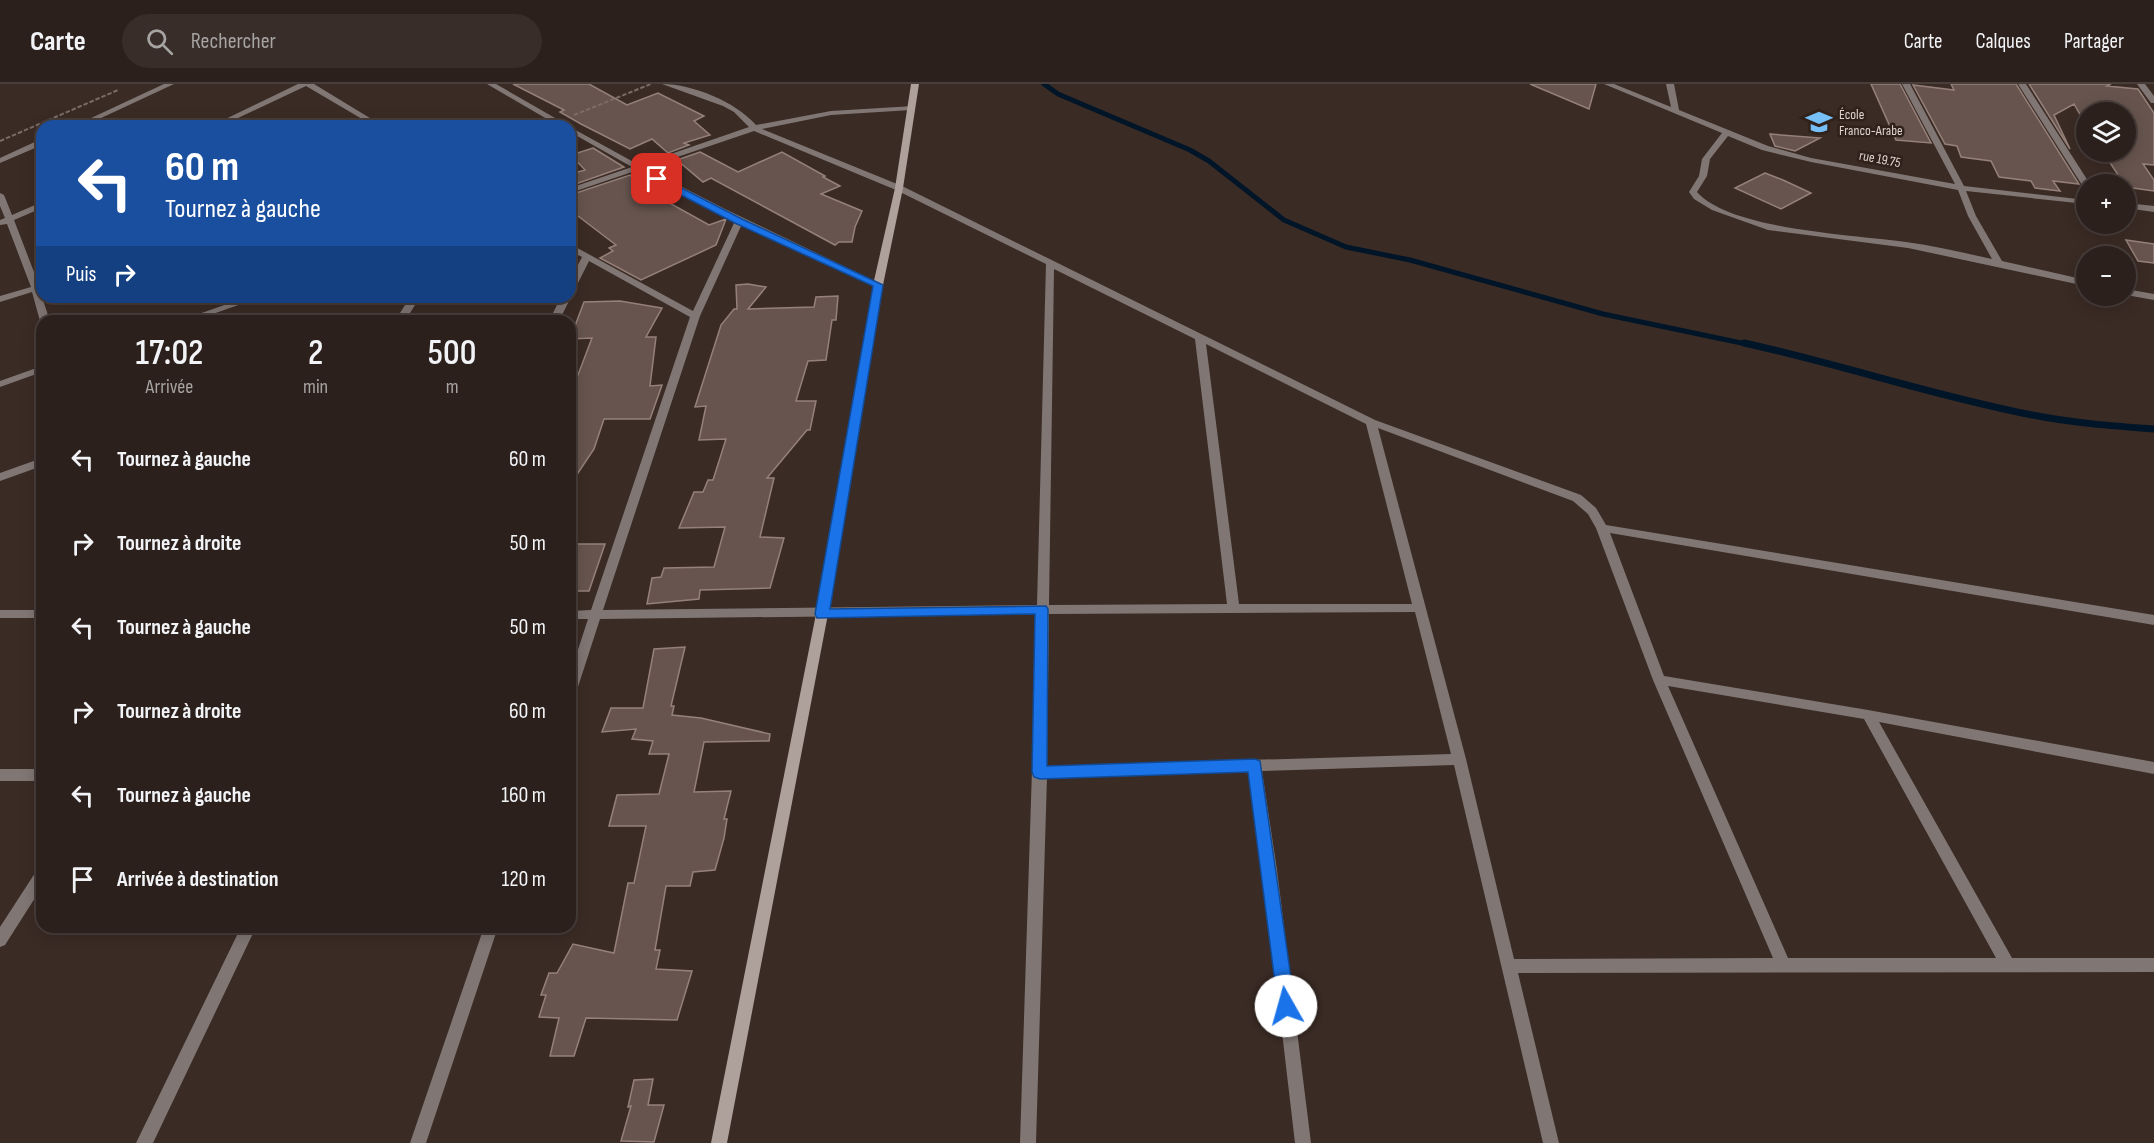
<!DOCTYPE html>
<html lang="fr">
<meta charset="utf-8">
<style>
body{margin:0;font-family:"Sofia Sans Condensed",sans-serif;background:#382d29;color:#f1f3f6;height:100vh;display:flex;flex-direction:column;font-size:22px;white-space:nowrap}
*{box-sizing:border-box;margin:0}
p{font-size:20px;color:#a6a3a3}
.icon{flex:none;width:33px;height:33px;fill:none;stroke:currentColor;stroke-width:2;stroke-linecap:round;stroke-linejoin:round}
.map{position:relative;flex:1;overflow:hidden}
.drawer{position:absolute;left:36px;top:231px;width:540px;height:618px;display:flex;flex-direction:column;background:#2c201c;border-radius:18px;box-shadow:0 3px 15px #0003,0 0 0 2px #483e3b}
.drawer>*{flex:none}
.hud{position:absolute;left:36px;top:36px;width:540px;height:183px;border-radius:18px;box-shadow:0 3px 15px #0003,0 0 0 2px #483e3b;background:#1a4fa0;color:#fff;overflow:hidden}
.tools{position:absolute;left:2076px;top:18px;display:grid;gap:12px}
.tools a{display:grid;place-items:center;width:60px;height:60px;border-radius:50%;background:#2c201c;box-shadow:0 3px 15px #0003,0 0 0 2px #483e3b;font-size:30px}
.pin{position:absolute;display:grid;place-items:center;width:51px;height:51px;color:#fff;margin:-26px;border-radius:12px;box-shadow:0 3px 9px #0006}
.me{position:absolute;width:66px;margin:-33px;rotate:353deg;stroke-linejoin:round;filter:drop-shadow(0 0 4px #0008)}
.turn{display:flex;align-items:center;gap:21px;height:126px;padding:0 30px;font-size:27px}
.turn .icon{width:78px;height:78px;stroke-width:2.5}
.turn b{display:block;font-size:42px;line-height:51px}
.then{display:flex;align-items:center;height:57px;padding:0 30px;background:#0003;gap:12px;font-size:22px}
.eta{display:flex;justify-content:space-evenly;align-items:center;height:102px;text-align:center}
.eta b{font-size:36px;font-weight:600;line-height:42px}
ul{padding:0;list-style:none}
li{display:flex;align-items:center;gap:18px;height:84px;padding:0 30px}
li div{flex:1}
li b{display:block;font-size:22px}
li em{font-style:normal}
header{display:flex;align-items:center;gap:36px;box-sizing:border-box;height:84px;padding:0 30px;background:#2c201c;border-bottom:2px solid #483e3b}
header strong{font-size:28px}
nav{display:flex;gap:33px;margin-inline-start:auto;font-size:21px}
.search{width:420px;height:54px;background:#382d29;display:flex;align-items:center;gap:15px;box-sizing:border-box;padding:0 21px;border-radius:33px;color:#a6a3a3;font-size:22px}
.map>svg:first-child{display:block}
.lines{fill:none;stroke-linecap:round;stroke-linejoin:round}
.stream-far1{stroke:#001628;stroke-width:5}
.stream{stroke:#001628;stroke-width:7}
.building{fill:#67544e;stroke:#95817a;stroke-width:1.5}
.path{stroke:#7b6c67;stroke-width:2;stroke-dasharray:4.5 2;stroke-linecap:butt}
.street{fill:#807774;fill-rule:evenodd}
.secondary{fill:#aea09b;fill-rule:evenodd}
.route{fill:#1a73e8;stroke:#114b97;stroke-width:1.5}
.labels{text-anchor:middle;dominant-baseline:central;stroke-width:5;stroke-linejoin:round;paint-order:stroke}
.far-poi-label{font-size:14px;fill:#ded3cf;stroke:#30211b;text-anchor:start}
.far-street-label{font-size:14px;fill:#ded3cf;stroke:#30211b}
</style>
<header>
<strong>Carte</strong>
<div class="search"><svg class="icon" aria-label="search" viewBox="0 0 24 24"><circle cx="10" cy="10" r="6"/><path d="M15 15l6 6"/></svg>Rechercher</div>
<nav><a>Carte</a><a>Calques</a><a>Partager</a></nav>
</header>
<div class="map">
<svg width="2154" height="1059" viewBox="0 0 2154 1059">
<rect width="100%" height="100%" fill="#3b2b25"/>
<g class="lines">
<path class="stream-far1" d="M 1044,0 L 1058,10 L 1190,66 L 1209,77 L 1284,136 L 1346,163 L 1410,176 L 1603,230 L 1751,261"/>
<path class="stream" d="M 1744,259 C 1840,280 1934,312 2032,331 C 2072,339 2113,342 2154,345"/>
</g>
<path class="building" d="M 513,0 L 589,0 L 627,21 L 658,9 L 704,32 L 694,37 L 710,51 L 684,59 L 689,61 L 668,69 L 652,55 L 630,65 L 581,40 L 560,28 L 564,26 Z
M 1530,0 L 1596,0 L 1589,25 Z
M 1871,0 L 1900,0 L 1931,59 L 1896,56 Z
M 1951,0 L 2016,0 L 2079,100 L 2053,97 L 2060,107 L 2035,104 L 2031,97 L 1999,93 L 1991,77 L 1961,73 L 1957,62 L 1945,60 L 1913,1 L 1954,6 Z
M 2029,0 L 2111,0 L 2107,2 L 2138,5 L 2154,29 L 2154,81 L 2143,80 L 2154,96 L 2154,107 L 2126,103 L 2103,68 L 2126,68 L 2126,28 L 2086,28 L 2086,41 L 2074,20 L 2054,31 L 2070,65 Z
M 1770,50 L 1820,54 L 1795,67 L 1775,62 Z
M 593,64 L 624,83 L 570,102 L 570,90 L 585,86 L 571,71 Z
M 700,68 L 738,88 L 782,68 L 825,92 L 823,93 L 840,102 L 821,110 L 862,127 L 855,143 L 852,158 L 839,158 L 835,161 L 711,94 L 703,98 L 677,76 Z
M 1765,89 L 1783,96 L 1811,109 L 1781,125 L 1735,104 Z
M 630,91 L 644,108 L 648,107 L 709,141 L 726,135 L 716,161 L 641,196 L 600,174 L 613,167 L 609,164 L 616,161 L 570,126 L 570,111 Z
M 2126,156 L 2154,160 L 2154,179 L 2138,177 Z
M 748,200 L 766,203 L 748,225 L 814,223 L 816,213 L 838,212 L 836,236 L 832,236 L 826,276 L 808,277 L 796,317 L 816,317 L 810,346 L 807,346 L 767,394 L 774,394 L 760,453 L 784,454 L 770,504 L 700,506 L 699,515 L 647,520 L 652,494 L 661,493 L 664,484 L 714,483 L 725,443 L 679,444 L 694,408 L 703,408 L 708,396 L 713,396 L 726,355 L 699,356 L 706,322 L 695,323 L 721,241 L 734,225 L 737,225 L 736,201 Z
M 620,217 L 662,224 L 646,253 L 656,253 L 650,302 L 662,301 L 650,335 L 604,335 L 594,365 L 570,401 L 570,312 L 592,254 L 570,255 L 584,218 Z
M 570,460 L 605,460 L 589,507 L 570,507 Z
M 685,563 L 671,622 L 674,622 L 672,631 L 701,634 L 770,650 L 769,657 L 704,658 L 694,708 L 731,707 L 724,735 L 727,735 L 724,754 L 715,786 L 693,788 L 690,802 L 666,802 L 655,866 L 660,866 L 656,885 L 692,887 L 677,936 L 586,934 L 574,972 L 550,972 L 559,934 L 539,933 L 546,911 L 541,911 L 549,889 L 557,889 L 573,860 L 614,869 L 628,799 L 634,799 L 646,742 L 609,742 L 617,711 L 659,710 L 669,670 L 649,670 L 653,657 L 632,655 L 636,645 L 602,648 L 611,624 L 643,624 L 654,565 Z
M 653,995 L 648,1021 L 664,1021 L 654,1058 L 621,1057 L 631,1022 L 628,1023 L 634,996 Z"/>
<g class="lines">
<path class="path" d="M 574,31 L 651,0
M 0,57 L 118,6"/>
<path class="street" d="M 164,0 L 174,0 L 84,42 L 74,42 Z
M 298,0 L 314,0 L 383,42 L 374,42 L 306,2 L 221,42 L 211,42 Z
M 487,0 L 496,0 L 569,42 L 559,42 Z
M 662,0 C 693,0 736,18 756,41 L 831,27 L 914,22 L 914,26 L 911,26 L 831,31 L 762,45 L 902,102 L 1375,336 L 1581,411 L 1596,424 L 1606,441 L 2154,531 L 2154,541 L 1610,449 L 1664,592 L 1868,626 L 2154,678 L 2154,690 L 1879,638 L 2012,874 L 2154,874 L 2154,888 L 1518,889 L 1559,1059 L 1543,1059 L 1454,681 L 1262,687 L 1277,786 L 1311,1059 L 1295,1059 L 1263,786 L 1249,687 L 1047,693 L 1036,1059 L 1020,1059 L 1037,530 L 600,535 L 576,609 L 574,613 L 570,614 L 570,590 L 588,535 L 570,535 L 570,527 L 591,526 L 690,233 L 589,177 L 575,205 L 570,208 L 570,196 L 582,173 L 570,167 L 570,160 L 693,227 L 735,137 L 638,86 L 570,109 L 570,104 L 632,83 L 570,48 L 570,43 L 639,81 L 749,43 L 734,28 L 723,22 ZM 754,47 L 896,106 L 1046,180 L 1037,521 L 603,526 L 700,232 L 742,140 L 875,203 L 878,204 L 883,201 L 725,125 L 645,84 ZM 1054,185 L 1195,255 L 1227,520 L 1049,521 ZM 1206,260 L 1366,340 L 1412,520 L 1239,520 ZM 1378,344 L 1573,417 L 1588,430 L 1596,444 L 1653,596 L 1773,874 L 1514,875 L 1466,675 ZM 1415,528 L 1451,670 L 1047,682 L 1049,530 ZM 1668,602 L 1864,635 L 1996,874 L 1788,874 Z
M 1604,0 L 1614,0 L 1671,23 L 1666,0 L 1674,0 L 1679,26 L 1768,62 L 1811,74 L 1955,100 L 1902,0 L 1910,0 L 1964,102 L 2086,116 L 2086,120 L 1966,107 L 1976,132 L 2002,177 L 2086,196 L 2086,202 L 1908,164 L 1768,146 L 1712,126 L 1694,115 L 1689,108 L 1699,92 L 1702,75 L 1722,49 ZM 1728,52 L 1762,66 L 1811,78 L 1958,106 L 1968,132 L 1992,175 C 1964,169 1935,162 1906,158 C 1856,151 1730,146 1697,108 L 1707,92 L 1710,75 Z
M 2018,0 L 2026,0 L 2090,100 L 2086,100 L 2086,103 L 2082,101 Z
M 2137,0 L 2145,0 L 2154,12 L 2154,19 L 2151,19 Z
M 39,56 L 42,56 L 42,61 L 0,79 L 0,74 Z
M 0,109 L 4,111 L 12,131 L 42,118 L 42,124 L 14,136 L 39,201 L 42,201 L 42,213 L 50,237 L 42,237 L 42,239 L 40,237 L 32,208 L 0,218 L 0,212 L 31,203 L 7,140 L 0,141 L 0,136 L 5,134 L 0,122 Z
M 2126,119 L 2154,122 L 2154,128 L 2126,124 Z
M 2126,205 L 2154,210 L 2154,216 L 2126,211 Z
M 570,212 L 571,213 L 559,237 L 549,237 L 561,213 Z
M 247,213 L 261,213 L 193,237 L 179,237 Z
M 410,213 L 420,213 L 405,237 L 395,237 Z
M 42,282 L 42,288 L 0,303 L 0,297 Z
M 42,374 L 42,382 L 0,397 L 0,389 Z
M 0,526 L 42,526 L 42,534 L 0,534 Z
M 0,685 L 42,685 L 42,697 L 0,697 Z
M 42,785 L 42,803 L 5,861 L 0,863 L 0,843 L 37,786 Z
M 241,843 L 256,843 L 153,1059 L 136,1059 Z
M 484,843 L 498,843 L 426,1059 L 410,1059 Z"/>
<path class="secondary" d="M 911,0 L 919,0 L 903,104 L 883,201 L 828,530 L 727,1059 L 711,1059 L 816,530 L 873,201 L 895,104 Z"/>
</g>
<path class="route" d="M 654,93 L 660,93 L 742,135 L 883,201 L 830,525 L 1046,522 L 1048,525 L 1047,682 L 1255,675 L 1260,677 L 1295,922 L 1293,929 L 1286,931 L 1280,929 L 1278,922 L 1248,688 L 1040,695 L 1034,693 L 1032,688 L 1035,530 L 817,534 L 815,530 L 873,202 L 735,139 L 654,97 Z"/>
<defs>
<g id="school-bare" transform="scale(2.07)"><path d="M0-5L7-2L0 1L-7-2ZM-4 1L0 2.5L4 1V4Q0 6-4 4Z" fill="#76c0f7" stroke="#30211b" stroke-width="2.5" paint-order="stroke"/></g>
</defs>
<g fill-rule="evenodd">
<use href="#school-bare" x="1819" y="38"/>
</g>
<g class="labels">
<g class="far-poi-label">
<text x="1839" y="30">École<tspan x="1839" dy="16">Franco-Arabe</tspan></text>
</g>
<g class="far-street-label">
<text transform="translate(1880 75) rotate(11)">rue 19.75</text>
</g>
</g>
</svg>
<div class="tools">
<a><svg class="icon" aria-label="layers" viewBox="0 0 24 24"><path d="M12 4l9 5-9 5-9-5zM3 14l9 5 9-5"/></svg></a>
<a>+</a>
<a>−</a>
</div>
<div class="pin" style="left:657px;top:95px;background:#d93025"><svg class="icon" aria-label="arrive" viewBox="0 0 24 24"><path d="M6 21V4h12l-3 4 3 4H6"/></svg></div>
<svg class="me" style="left:1286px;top:922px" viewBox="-20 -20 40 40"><circle r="19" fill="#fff"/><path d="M0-13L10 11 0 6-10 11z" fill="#1a73e8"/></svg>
<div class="hud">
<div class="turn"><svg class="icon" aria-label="left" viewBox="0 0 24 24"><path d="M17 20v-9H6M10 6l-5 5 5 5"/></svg><div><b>60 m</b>Tournez à gauche</div></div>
<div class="then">Puis<svg class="icon" aria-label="right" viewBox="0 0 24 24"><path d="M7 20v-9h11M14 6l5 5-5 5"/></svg></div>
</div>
<section class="drawer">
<div class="eta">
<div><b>17:02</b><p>Arrivée</p></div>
<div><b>2</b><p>min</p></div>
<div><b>500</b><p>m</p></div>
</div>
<ul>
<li><svg class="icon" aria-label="left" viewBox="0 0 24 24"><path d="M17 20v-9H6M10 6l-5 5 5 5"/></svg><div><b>Tournez à gauche</b></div><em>60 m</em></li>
<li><svg class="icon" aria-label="right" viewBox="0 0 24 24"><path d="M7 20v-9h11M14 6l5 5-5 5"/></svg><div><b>Tournez à droite</b></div><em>50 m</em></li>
<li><svg class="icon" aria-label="left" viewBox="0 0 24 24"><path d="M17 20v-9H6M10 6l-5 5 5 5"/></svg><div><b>Tournez à gauche</b></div><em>50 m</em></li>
<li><svg class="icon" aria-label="right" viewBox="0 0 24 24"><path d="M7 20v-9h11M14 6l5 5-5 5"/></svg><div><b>Tournez à droite</b></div><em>60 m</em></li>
<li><svg class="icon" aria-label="left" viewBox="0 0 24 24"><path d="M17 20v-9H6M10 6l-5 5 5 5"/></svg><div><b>Tournez à gauche</b></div><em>160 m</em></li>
<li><svg class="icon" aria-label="arrive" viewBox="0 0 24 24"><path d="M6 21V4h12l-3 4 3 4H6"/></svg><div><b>Arrivée à destination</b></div><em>120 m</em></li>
</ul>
</section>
</div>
